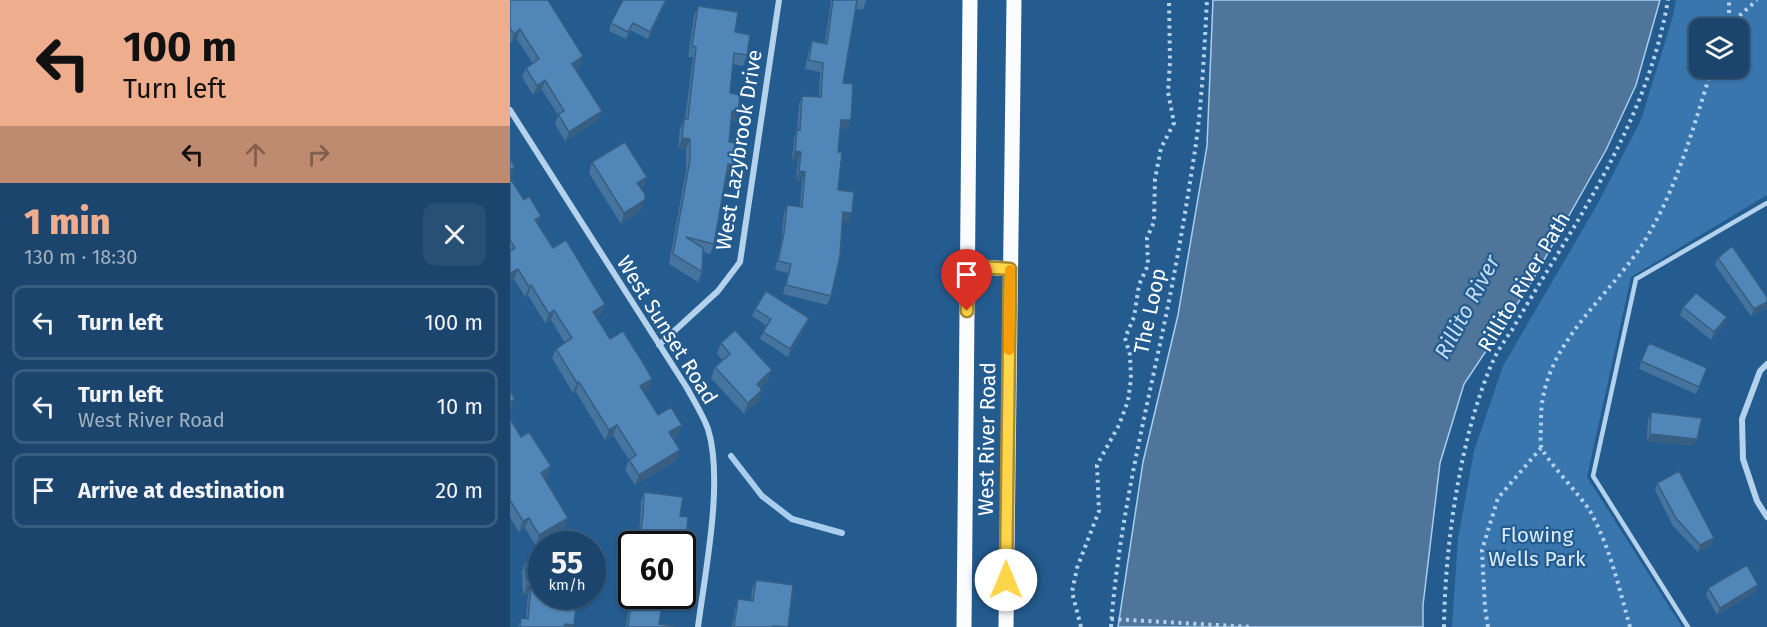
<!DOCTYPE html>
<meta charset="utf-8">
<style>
body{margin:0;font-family:"Fira Sans",sans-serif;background:#284f74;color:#f1f3f6;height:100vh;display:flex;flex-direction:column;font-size:22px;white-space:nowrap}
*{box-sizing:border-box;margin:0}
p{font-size:20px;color:#a0b1c2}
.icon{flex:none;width:33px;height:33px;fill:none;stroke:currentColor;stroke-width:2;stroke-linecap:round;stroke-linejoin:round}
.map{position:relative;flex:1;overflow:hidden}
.panel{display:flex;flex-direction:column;background:#1b456c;width:510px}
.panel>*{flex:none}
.top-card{background:#eead8d;color:#111;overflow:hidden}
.fabs{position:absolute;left:1179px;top:18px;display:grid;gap:12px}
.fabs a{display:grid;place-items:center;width:60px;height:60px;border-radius:12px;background:#1b456c;box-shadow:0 2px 4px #0004,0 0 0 2px #395d7f;font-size:30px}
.speed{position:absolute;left:18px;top:531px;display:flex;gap:12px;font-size:30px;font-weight:700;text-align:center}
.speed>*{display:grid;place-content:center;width:78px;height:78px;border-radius:50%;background:#1b456c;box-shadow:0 2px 4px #0004,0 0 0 2px #395d7f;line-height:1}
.speed small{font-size:15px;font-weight:400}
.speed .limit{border:3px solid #111;border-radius:9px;background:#fff;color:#111}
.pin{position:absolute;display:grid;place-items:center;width:51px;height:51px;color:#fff;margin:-62px -26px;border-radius:50% 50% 50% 0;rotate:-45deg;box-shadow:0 0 6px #0007}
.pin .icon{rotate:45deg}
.me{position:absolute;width:66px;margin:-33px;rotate:0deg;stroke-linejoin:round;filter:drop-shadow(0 0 4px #0008)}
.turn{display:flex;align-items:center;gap:21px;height:126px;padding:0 24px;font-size:27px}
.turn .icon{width:78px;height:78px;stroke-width:2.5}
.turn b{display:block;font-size:42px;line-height:51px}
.lanes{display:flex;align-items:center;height:57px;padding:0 24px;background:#0003;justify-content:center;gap:30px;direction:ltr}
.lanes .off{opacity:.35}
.round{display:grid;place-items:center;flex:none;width:63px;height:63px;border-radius:12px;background:#284f74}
.head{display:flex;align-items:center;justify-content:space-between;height:102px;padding:0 24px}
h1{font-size:36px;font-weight:800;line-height:45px;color:#eead8d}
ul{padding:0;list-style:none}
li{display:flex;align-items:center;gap:18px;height:75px;margin:0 12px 9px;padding:0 12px;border:3px solid #395d7f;border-radius:12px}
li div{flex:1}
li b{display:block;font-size:22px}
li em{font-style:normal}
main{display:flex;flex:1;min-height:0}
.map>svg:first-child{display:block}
.green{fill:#3876ad;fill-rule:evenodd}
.water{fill:#4f759a;stroke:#a9ceed;stroke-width:1.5}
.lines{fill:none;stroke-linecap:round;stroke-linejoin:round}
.stream{stroke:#a9ceed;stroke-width:6}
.path{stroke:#b5d2ec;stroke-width:4;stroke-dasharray:3 4.5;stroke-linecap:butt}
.service{stroke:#b5d2ec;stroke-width:4.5}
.minor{stroke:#b5d2ec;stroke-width:6}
.primary{stroke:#fafcff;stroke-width:15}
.wall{fill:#45749e}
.shaded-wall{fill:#385e81}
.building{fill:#5087b8;stroke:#385e81;stroke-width:1.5}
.route-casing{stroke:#a68a30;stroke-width:15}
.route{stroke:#ffd54a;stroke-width:10}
.slow{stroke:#f59e0b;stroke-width:10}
.labels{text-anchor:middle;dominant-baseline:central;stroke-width:4.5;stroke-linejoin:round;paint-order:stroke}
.street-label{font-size:21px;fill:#fff;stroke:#245c90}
.park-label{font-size:21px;fill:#daebf9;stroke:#245c90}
.water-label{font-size:22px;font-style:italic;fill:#c1dcf3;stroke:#245c90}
</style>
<main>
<section class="panel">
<div class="top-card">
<div class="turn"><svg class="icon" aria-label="left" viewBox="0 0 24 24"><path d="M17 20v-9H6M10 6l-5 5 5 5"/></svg><div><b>100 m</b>Turn left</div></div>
<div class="lanes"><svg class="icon" aria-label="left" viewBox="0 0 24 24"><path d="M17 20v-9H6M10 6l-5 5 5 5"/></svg><svg class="icon off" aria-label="ahead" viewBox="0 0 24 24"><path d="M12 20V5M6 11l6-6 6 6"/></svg><svg class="icon off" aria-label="right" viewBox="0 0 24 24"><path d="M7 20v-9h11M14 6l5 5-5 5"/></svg></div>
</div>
<div class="head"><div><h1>1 min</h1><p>130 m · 18:30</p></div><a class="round"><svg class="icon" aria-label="close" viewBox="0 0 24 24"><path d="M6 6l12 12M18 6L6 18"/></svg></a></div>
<ul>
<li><svg class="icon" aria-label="left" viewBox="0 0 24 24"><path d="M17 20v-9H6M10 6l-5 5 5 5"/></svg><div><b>Turn left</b></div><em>100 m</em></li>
<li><svg class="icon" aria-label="left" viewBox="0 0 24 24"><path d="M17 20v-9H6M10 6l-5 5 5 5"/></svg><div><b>Turn left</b><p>West River Road</p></div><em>10 m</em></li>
<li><svg class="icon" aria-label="arrive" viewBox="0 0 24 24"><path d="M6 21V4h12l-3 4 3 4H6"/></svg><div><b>Arrive at destination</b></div><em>20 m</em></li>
</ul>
</section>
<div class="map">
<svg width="1257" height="627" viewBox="0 0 1257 627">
<rect width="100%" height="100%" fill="#245c90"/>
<path class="green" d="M 1166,0 L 1257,0 L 1257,195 L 1121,277 L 1077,477 L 1172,627 L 942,627 L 948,539 L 964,451 L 993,366 L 1087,205 L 1131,120 L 1163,16 ZM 1190,28 L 1228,28 L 1228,68 L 1190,68 Z"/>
<path class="water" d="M 703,0 L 1150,0 L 1126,85 L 1096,150 L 1021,283 L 954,384 L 930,463 L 913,605 L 913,627 L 608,627 L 633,462 L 668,315 L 697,146 Z"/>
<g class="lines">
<path class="stream" d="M 221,456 L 252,496 L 282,519 L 332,533"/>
<path class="path" d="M 1219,28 L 1219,0
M 1221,28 L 1227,18 L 1247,0
M 601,619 L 743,627
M 571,627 L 562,592 L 567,568 L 589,511 L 587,465 L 609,425 L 618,401 L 621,379 L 620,355 L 615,338 L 624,317 L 629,285 L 638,265 L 637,238 L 644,222 L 645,179 L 651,148 L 664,123 L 658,92 L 660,63 L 659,0
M 601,627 C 609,517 637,409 659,301 C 668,255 676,209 683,163 C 692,109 694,54 697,0
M 934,627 C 935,545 950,436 983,361 C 988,350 995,340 1002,330 C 1014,309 1027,288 1039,268 C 1091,184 1141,99 1158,0
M 978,627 L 975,608 L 972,550 L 988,498 L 1031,448
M 1120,627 C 1109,588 1100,547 1080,511 C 1071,496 1034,458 1031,446 C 1030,438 1031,430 1031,423 C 1029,344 1100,299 1137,237 C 1168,185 1184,125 1202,68"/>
<path class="service" d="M 1178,627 L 1083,476 L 1126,279 L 1257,203"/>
<path class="minor" d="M 0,110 L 177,388 C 184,401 193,415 198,429 C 214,481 195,572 188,627
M 149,345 L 208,291 L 230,262 L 269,0
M 1257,364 L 1250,371 L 1232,419 L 1233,459 L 1247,501 L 1257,517"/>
<path class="primary" d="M 457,266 L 500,269
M 454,627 L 460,0
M 496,627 L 504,0"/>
</g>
<path class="wall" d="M 0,0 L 70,66 L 65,69 L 92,111 L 88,120 L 55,141 L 45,124 L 48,115 L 32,90 L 23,95 L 12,77 L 16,68 L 23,64 L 7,39 L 1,43 L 0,42 Z
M 157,0 L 138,39 L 120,30 L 116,39 L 99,31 L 101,23 Z
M 321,0 L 356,0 L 353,10 L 346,9 L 333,83 L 341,120 L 337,129 L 330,129 L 328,152 L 328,190 L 339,222 L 332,221 L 321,296 L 317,305 L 273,294 L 278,273 L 265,270 L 271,242 L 274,214 L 277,205 L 290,207 L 292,181 L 286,180 L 288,161 L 282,160 L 284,138 L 287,129 L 289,105 L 292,96 L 309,97 L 310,72 L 295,69 L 299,50 L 302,41 L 315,43 Z
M 188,6 L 225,32 L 237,55 L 233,66 L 223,64 L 220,93 L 225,122 L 221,121 L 219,142 L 219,175 L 216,174 L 204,244 L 200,254 L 193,252 L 192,272 L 188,282 L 159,264 L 176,170 L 176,149 L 168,148 L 170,129 L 174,119 L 175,119 L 183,57 L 178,57 L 184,16 Z
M 82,162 L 137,177 L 133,188 L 131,189 L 131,211 L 111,224 L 79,173 Z
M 0,178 L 43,248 L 95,304 L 91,314 L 87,317 L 100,339 L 139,389 L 133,392 L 148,415 L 172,425 L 168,434 L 163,438 L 167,460 L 125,485 L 115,470 L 119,460 L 103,435 L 95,440 L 66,392 L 63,393 L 42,358 L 46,349 L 55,343 L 41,320 L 35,323 L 18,295 L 15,297 L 4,279 L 0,281 Z
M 1208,258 L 1257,308 L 1241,316 L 1205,265 Z
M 1173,307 L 1215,324 L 1201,340 L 1170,315 Z
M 245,309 L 299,318 L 297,325 L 278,357 L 250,339 L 253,332 L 257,326 L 242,316 Z
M 211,343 L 258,381 L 250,388 L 252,390 L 248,401 L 234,414 L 201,378 L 205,367 L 213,361 L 207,354 Z
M 1131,361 L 1194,376 L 1186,394 L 1129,369 Z
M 1141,412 L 1187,439 L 1184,446 L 1137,441 L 1138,420 Z
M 0,419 L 11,437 L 41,466 L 37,476 L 34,478 L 58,518 L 54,528 L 26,546 L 15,528 L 9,532 L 0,517 Z
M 1147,483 L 1201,546 L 1188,552 L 1163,526 L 1145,490 Z
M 134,492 L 170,516 L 172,544 L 127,544 L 130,523 L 131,501 Z
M 15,563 L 64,625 L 63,627 L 8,627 L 11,618 L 16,619 L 18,595 L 13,595 L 12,572 Z
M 246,580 L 278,627 L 222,627 L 225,609 L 228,599 L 241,601 L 242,590 Z
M 122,586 L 122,596 L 153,596 L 149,624 L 164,627 L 116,627 Z
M 1198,588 L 1246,592 L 1207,615 L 1196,595 Z"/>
<path class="shaded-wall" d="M 156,0 L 157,0 L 138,39 L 140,32 Z
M 10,29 L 7,39 L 1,43 L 4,34 Z
M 73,56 L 70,66 L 58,73 L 62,64 Z
M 35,80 L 32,90 L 23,95 L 27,86 Z
M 92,111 L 88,120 L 55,141 L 59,132 Z
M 222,111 L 228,111 L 225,122 L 218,121 Z
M 331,120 L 341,120 L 337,129 L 328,129 Z
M 172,138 L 180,139 L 176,149 L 168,148 Z
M 285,151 L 291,152 L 288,161 L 282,160 Z
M 218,164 L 223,165 L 219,175 L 214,174 Z
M 5,167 L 2,177 L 0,178 L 0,170 Z
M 289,171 L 295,172 L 292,181 L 286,180 Z
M 137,177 L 133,188 L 124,194 L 127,183 Z
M 135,200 L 131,211 L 111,224 L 114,213 Z
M 333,212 L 342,213 L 339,222 L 329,221 Z
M 31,216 L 28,226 L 25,220 Z
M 8,269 L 4,279 L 0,281 L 0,273 Z
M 21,285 L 18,295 L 15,297 L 19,287 Z
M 1257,302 L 1257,308 L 1241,316 L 1244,309 Z
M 95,304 L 91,314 L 80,322 L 83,312 Z
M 44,310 L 41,320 L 35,323 L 39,314 Z
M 1217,317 L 1215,324 L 1201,340 L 1204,332 Z
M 299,318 L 297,325 L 278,357 L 280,349 Z
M 262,370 L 258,381 L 243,395 L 247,384 Z
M 142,379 L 139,389 L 127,396 L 130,386 Z
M 69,382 L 66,392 L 63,393 L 67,383 Z
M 252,390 L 248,401 L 234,414 L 238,403 Z
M 5,399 L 1,409 L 0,410 L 0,402 Z
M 107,425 L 103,435 L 95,440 L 99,430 Z
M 172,425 L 168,434 L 156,442 L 159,432 Z
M 1140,434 L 1187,439 L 1184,446 L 1137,441 Z
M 170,450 L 167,460 L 125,485 L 129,475 Z
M 41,466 L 37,476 L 27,483 L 31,473 Z
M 19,518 L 15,528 L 9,532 L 13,521 Z
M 58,518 L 54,528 L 26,546 L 29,535 Z
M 1204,538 L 1201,546 L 1188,552 L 1190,545 Z
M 1248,585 L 1246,592 L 1207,615 L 1210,608 Z
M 17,586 L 21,586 L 18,595 L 13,595 Z
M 55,624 L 64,625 L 63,627 L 53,627 Z"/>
<path class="building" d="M 0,0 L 38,0 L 73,56 L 62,64 L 92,111 L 59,132 L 48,114 L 54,111 L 35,80 L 27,86 L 16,68 L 29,59 L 10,29 L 4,34 L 0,28 Z
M 113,0 L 156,0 L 140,32 L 123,23 L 118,32 L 101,23 Z
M 323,0 L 347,0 L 333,83 L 343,84 L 341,120 L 331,120 L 328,152 L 332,152 L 328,190 L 344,192 L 342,213 L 333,212 L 330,256 L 321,296 L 276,285 L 281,264 L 268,261 L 274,233 L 277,205 L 292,207 L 295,172 L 289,171 L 291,152 L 285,151 L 287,129 L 290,130 L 292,96 L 311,97 L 313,63 L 299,60 L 302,41 L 317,44 Z
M 188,6 L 228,12 L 225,32 L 240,35 L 237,55 L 224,53 L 220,93 L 230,95 L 228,111 L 222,111 L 219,142 L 225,143 L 223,165 L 218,164 L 204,244 L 176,237 L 193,248 L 192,272 L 163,254 L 180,160 L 180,139 L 172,138 L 174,119 L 178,119 L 186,47 L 182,46 Z
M 115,142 L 137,177 L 127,183 L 135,194 L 135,200 L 114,213 L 82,162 Z
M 0,159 L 5,167 L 0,170 Z
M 0,178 L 14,200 L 19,196 L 31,216 L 25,220 L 43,248 L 56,240 L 95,304 L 83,312 L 100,339 L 113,331 L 132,361 L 142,379 L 130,386 L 148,415 L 161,407 L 172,425 L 159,432 L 170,450 L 129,475 L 119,460 L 126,455 L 107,425 L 99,430 L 69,382 L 67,383 L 46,349 L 62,338 L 44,310 L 39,314 L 21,285 L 19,287 L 8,269 L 0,273 L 0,251 L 5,248 L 0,240 Z
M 1222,246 L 1257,297 L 1257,302 L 1244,309 L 1208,258 Z
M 256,291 L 299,318 L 280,349 L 253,332 L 261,319 L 245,309 Z
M 1186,293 L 1217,317 L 1204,332 L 1173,307 Z
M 225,330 L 262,370 L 247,384 L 252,390 L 238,403 L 205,367 L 220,354 L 211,343 Z
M 1139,343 L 1197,368 L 1189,387 L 1131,361 Z
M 0,391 L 5,399 L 0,402 Z
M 1141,412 L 1192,418 L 1187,439 L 1140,434 Z
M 0,419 L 11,437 L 19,432 L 41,466 L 31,473 L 58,518 L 29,535 L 19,518 L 13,521 L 0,500 Z
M 1169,471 L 1204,538 L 1190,545 L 1166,518 L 1147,483 Z
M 134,492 L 173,497 L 170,516 L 178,517 L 173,568 L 172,544 L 129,544 L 133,515 Z
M 32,562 L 32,596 L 67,596 L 64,625 L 55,624 L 54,627 L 10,627 L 11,618 L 18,619 L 21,586 L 17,586 L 15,563 Z
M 1237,565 L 1248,585 L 1210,608 L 1198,588 Z
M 246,580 L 283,585 L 278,627 L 263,626 L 263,627 L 224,627 L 228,599 L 243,601 Z
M 122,596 L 153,596 L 149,624 L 164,626 L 164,627 L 118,627 Z"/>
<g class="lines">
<g class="route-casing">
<path id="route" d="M 457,311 L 457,266 L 500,269 L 496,580"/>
</g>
<use href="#route" class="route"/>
<path class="slow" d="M 499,350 L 500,270"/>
</g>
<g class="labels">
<g class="street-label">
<text transform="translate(229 150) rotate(-81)">West Lazybrook Drive</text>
<text transform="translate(1014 282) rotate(-59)">Rillito River Path</text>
<text transform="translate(640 311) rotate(-78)">The Loop</text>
<text transform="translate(157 330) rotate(58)">West Sunset Road</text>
<text transform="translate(477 439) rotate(-89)">West River Road</text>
</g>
<g class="park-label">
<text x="1027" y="535">Flowing<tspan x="1027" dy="24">Wells Park</tspan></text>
</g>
<g class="water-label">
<text transform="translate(957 307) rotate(-62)">Rillito River</text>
</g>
</g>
</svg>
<div class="fabs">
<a><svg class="icon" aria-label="layers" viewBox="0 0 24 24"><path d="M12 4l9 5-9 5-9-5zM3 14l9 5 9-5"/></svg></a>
</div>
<div class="speed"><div>55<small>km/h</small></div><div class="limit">60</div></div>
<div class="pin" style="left:457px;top:311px;background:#d93025"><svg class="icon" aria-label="arrive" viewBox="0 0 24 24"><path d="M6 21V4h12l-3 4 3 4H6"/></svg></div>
<svg class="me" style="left:496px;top:580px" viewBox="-20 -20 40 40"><circle r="19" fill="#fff"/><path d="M0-13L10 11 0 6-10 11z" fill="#ffd54a"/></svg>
</div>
</main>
